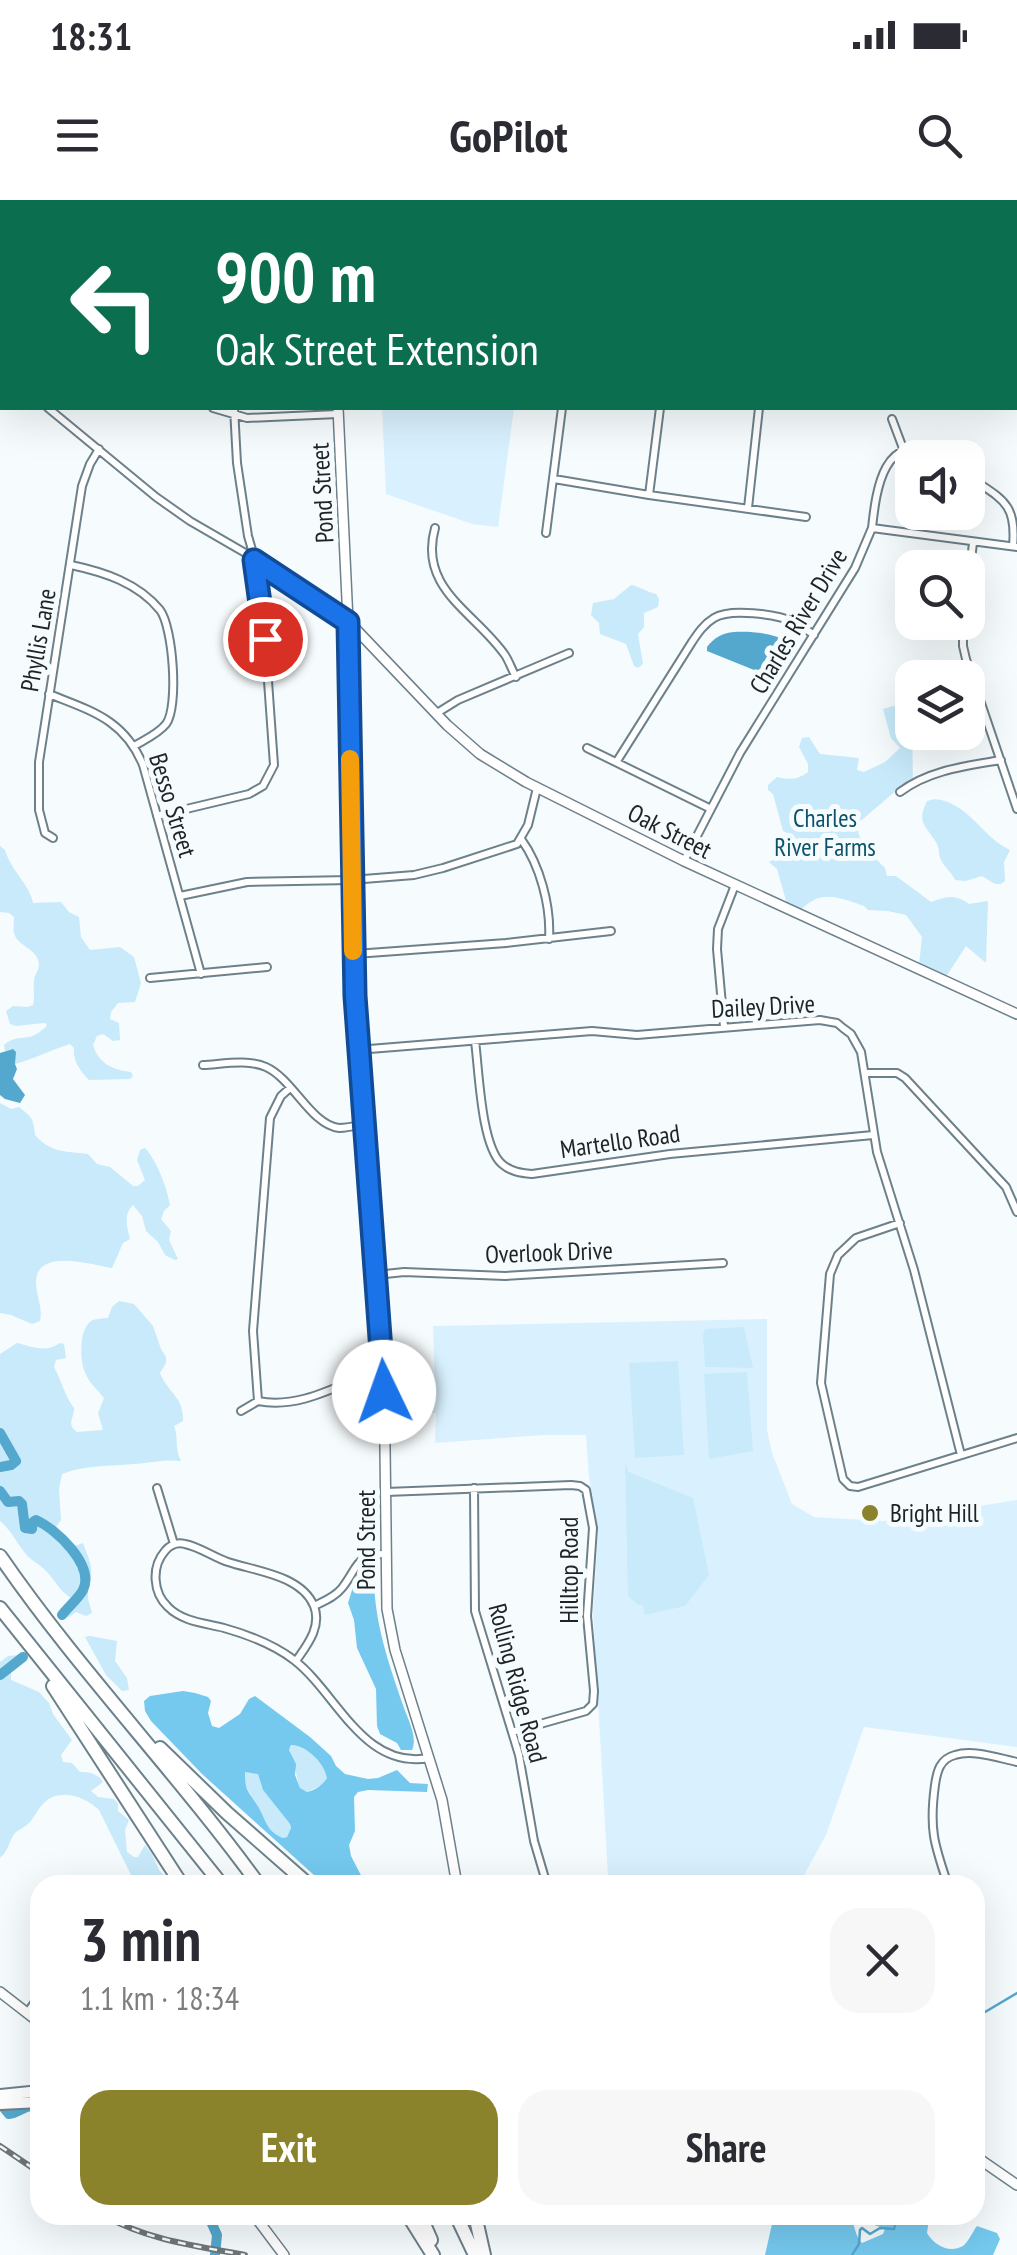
<!DOCTYPE html>
<meta charset="utf-8">
<style>
body{margin:0;font-family:"PT Sans Narrow",sans-serif;background:#f7f7f7;color:#2b2b33;height:100vh;display:flex;flex-direction:column;font-size:38px;white-space:nowrap}
*{box-sizing:border-box;margin:0}
p{font-size:32px;color:#7c7c81}
.icon{flex:none;width:55px;height:55px;fill:none;stroke:currentColor;stroke-width:2;stroke-linecap:round;stroke-linejoin:round}
.map{position:relative;flex:1;overflow:hidden}
.panel{position:absolute;left:30px;top:1675px;width:955px;height:350px;display:flex;flex-direction:column;background:#fff;border-radius:30px;box-shadow:0 10px 40px #0002}
.panel>*{flex:none}
.guide{position:absolute;left:0px;top:0px;width:1018px;height:210px;box-shadow:0 10px 40px #0002;background:#0b6e4f;color:#fff;overflow:hidden}
.controls{position:absolute;left:895px;top:240px;display:grid;gap:20px}
.controls a{display:grid;place-items:center;width:90px;height:90px;border-radius:20px;background:#fff;box-shadow:0 10px 40px #0002;font-size:50px}
.pin{position:absolute;display:grid;place-items:center;width:85px;height:85px;color:#fff;margin:-42px;border:5px solid #fff;border-radius:50%;box-shadow:0 2px 10px #0007}
.me{position:absolute;width:110px;margin:-55px;rotate:357deg;stroke-linejoin:round;filter:drop-shadow(0 0 8px #0008)}
.turn{display:flex;align-items:center;gap:35px;height:210px;padding:0 50px;font-size:45px}
.turn .icon{width:130px;height:130px;stroke-width:2.5}
.turn b{display:block;font-size:70px;line-height:85px}
.round{display:grid;place-items:center;flex:none;width:105px;height:105px;border-radius:30px;background:#f7f7f7}
.head{display:flex;align-items:center;justify-content:space-between;height:170px;padding:0 50px}
h1{font-size:60px;font-weight:800;line-height:75px}
.action{display:flex;gap:20px;margin-top:auto;padding:20px 50px}
.action a{flex:1;height:115px;border-radius:30px;background:#8b832b;color:#fff;font-size:40px;font-weight:800;line-height:115px;text-align:center}
.action a+a{background:#f7f7f7;color:#2b2b33}
.status{display:flex;justify-content:space-between;align-items:center;height:70px;padding:0 50px;background:#fff;direction:ltr}
.status svg{height:28px;fill:currentColor}
header{display:flex;justify-content:space-between;align-items:center;height:130px;padding:0 50px;background:#fff;font-size:45px;font-weight:800}
.map>svg:first-child{display:block}
.built{fill:#d9f1fe}
.green{fill:#c8eafb}
.forest{fill:#75c9ef;fill-rule:evenodd}
.water{fill:#54a8cd}
.lines{fill:none;stroke-linecap:round;stroke-linejoin:round}
.stream{stroke:#54a8cd;stroke-width:2.5}
.river{stroke:#54a8cd;stroke-width:10}
.street-casing{stroke:#6d818b;stroke-width:10}
.secondary-casing{stroke:#6d818b;stroke-width:12}
.primary-casing{stroke:#6d818b;stroke-width:14}
.highway-casing{stroke:#6d818b;stroke-width:16}
.street{stroke:#fff;stroke-width:6}
.secondary{stroke:#fff;stroke-width:9}
.primary{stroke:#fff;stroke-width:10}
.highway{stroke:#fff;stroke-width:12}
.rail-casing{stroke:#6f7679;stroke-width:6}
.rail{stroke:#f6fbfd;stroke-width:2.5;stroke-dasharray:8;stroke-linecap:butt}
.route-casing{stroke:#114b97;stroke-width:25}
.route{stroke:#1a73e8;stroke-width:18}
.slow{stroke:#f59e0b;stroke-width:18}
.poi-dot{fill:#8b832b;stroke:#f6fbfd;stroke-width:4}
.labels{text-anchor:middle;dominant-baseline:central;stroke-width:10;stroke-linejoin:round;paint-order:stroke}
.street-label{font-size:25px;fill:#1c2428;stroke:#f6fbfd}
.park-label{font-size:25px;fill:#0b526c;stroke:#f6fbfd}
.poi-label{font-size:25px;fill:#1c2428;stroke:#f6fbfd;text-anchor:start}
</style>
<div class="status"><b>18:31</b><svg viewBox="0 0 49 12"><path d="M0 12V9h3v3zM5 12V6h3v6zM10 12V3h3v9zM15 12V0h3v12zM26 1h20v11H26zM47 4h2v5h-2z"/></svg></div>
<header><svg class="icon" aria-label="menu" viewBox="0 0 24 24"><path d="M4 6h16M4 12h16M4 18h16"/></svg>GoPilot<svg class="icon" aria-label="search" viewBox="0 0 24 24"><circle cx="10" cy="10" r="6"/><path d="M15 15l6 6"/></svg></header>
<div class="map">
<svg width="1017" height="2055" viewBox="0 0 1017 2055">
<rect width="100%" height="100%" fill="#f6fbfd"/>
<path class="built" d="M 382,208 L 514,208 L 498,327 L 472,324 L 386,294 Z
M 767,1119 L 767,1230 L 772,1253 L 792,1304 L 814,1317 L 883,1321 L 1017,1300 L 1017,1547 L 864,1527 L 826,1635 L 803,1677 L 794,1685 L 675,1685 L 647,1678 L 608,1677 L 593,1412 L 598,1334 L 589,1277 L 586,1235 L 543,1235 L 435,1243 L 436,1213 L 394,1213 L 394,1196 L 435,1194 L 433,1126 Z"/>
<path class="green" d="M 631,385 C 636,385 647,392 656,394 L 659,399 L 658,407 L 644,413 L 644,427 L 638,434 L 643,464 L 638,468 L 634,466 L 626,444 L 600,434 L 599,423 L 591,415 L 593,403 L 614,399 Z
M 894,506 L 912,513 L 913,588 L 898,589 L 856,625 L 861,641 L 869,647 L 871,654 L 885,668 L 887,676 L 896,676 L 931,702 C 947,696 955,694 969,704 L 988,701 L 986,763 L 966,746 L 942,783 L 918,774 L 922,737 L 906,715 L 888,711 L 868,710 L 864,706 C 849,701 827,691 812,701 C 804,705 799,713 791,718 L 777,669 L 769,662 L 786,653 L 791,635 L 783,631 L 773,594 L 768,590 L 768,585 L 777,577 C 788,580 798,580 808,572 L 808,564 L 799,547 L 802,538 L 809,537 L 820,554 L 859,558 L 857,570 L 864,572 L 885,562 L 900,548 L 891,538 L 883,509 Z
M 935,599 C 968,602 982,637 1010,650 L 1004,662 L 1005,681 L 1001,684 L 995,684 L 982,676 L 966,681 L 955,680 C 952,672 944,667 941,660 C 937,651 941,653 937,644 C 926,625 916,624 927,601 Z
M 0,646 L 5,650 C 11,671 30,685 33,703 L 61,702 L 69,712 L 79,717 L 81,737 L 90,750 L 120,747 L 134,757 L 141,783 L 135,802 L 118,803 L 111,812 L 110,819 L 119,823 L 120,840 L 113,841 L 103,834 L 97,836 L 93,845 C 99,864 113,870 131,872 L 133,876 L 130,879 L 89,880 C 81,872 72,860 74,848 L 70,844 C 50,850 34,859 15,864 L 13,849 L 5,851 L 4,845 C 13,837 18,839 29,837 C 35,836 41,831 46,827 L 47,824 L 44,823 L 16,826 L 10,824 L 6,811 L 13,806 L 28,807 L 33,805 C 35,796 33,788 34,780 C 35,774 39,770 39,764 C 38,749 17,746 14,733 C 13,728 14,722 14,717 L 9,713 L 0,712 Z
M 0,903 L 11,909 L 19,907 C 33,918 33,918 35,935 C 51,953 65,951 88,954 L 97,964 L 110,967 L 133,986 L 138,986 L 145,980 L 137,960 L 140,950 L 145,948 C 157,961 167,988 170,1005 L 164,1011 L 161,1019 L 171,1031 L 169,1040 L 178,1059 L 175,1060 L 165,1055 L 158,1042 L 146,1031 L 142,1016 L 133,1005 C 123,1015 127,1027 130,1039 L 123,1043 L 112,1068 C 93,1065 36,1047 36,1082 C 36,1096 43,1107 40,1121 L 32,1124 L 11,1115 L 0,1113 Z
M 119,1101 L 134,1104 L 153,1126 L 161,1149 L 166,1157 L 166,1163 L 160,1173 C 168,1193 184,1197 183,1221 L 174,1226 C 179,1238 174,1248 181,1261 C 164,1259 150,1263 133,1264 C 110,1266 84,1265 62,1274 L 59,1289 L 61,1320 L 54,1330 L 57,1336 L 75,1346 L 83,1343 C 87,1355 93,1364 91,1378 C 91,1384 87,1389 88,1396 C 88,1402 91,1407 92,1413 L 86,1416 L 76,1412 L 69,1417 L 62,1418 L 62,1414 L 71,1398 C 57,1389 56,1380 44,1369 C 38,1363 30,1360 25,1353 C 16,1342 11,1330 0,1321 L 0,1154 L 17,1143 C 33,1147 46,1153 60,1143 L 64,1144 L 66,1158 L 56,1160 L 54,1167 C 62,1181 64,1195 74,1208 C 74,1219 66,1224 77,1232 L 103,1230 L 98,1213 L 104,1198 C 97,1189 88,1182 84,1170 C 80,1158 79,1130 91,1121 C 94,1119 104,1118 108,1118 L 112,1107 Z
M 744,1127 L 753,1168 L 705,1167 L 703,1135 L 705,1129 Z
M 678,1161 L 684,1255 L 635,1258 L 629,1163 Z
M 747,1172 L 753,1251 L 709,1259 L 704,1174 Z
M 625,1263 L 629,1272 L 693,1298 L 709,1375 L 685,1406 L 645,1415 L 643,1405 L 638,1405 L 628,1396 Z
M 90,1436 L 117,1441 L 115,1461 L 127,1478 L 129,1490 L 122,1491 L 106,1475 L 85,1437 Z
M 21,1455 L 20,1464 L 11,1471 L 11,1480 L 39,1492 L 45,1499 L 49,1503 L 53,1514 L 72,1540 L 61,1555 L 63,1562 L 72,1563 L 80,1572 C 90,1572 98,1574 103,1582 L 91,1591 L 98,1597 L 114,1599 L 118,1604 L 118,1611 L 129,1620 L 125,1630 L 127,1652 L 134,1657 L 138,1657 L 145,1645 L 152,1654 L 159,1670 L 173,1685 L 136,1685 L 99,1610 C 85,1596 58,1587 43,1604 C 37,1610 34,1618 29,1623 C 25,1627 20,1629 16,1632 C 9,1639 10,1649 0,1658 L 0,1462 L 8,1456 Z
M 292,1545 C 304,1547 331,1562 327,1578 C 325,1585 313,1589 307,1592 L 300,1589 C 296,1575 295,1563 289,1550 Z
M 245,1572 L 258,1573 L 263,1590 L 290,1624 L 291,1628 L 287,1637 L 283,1638 C 267,1631 267,1623 259,1608 C 250,1592 245,1591 245,1572 Z"/>
<path class="forest" d="M 368,1362 L 372,1362 L 374,1365 C 372,1415 387,1459 403,1505 C 408,1520 418,1537 412,1550 L 401,1550 L 397,1543 L 380,1534 L 377,1526 L 376,1489 L 357,1448 L 354,1420 L 348,1403 L 357,1374 L 363,1365 Z
M 183,1491 L 195,1493 L 208,1497 L 211,1501 L 208,1513 L 212,1526 L 219,1528 L 240,1514 L 249,1499 L 255,1496 L 310,1537 L 331,1556 L 336,1566 L 345,1574 L 368,1579 L 378,1578 L 397,1570 L 410,1583 L 428,1584 L 427,1592 L 368,1590 L 358,1592 L 354,1597 L 355,1631 L 349,1645 L 351,1656 L 366,1685 L 325,1685 L 202,1574 L 151,1521 L 145,1511 L 144,1501 L 150,1496 ZM 291,1545 C 307,1546 324,1562 327,1578 C 324,1584 314,1591 307,1592 L 300,1588 L 295,1575 L 296,1564 L 289,1550 ZM 245,1572 L 258,1574 L 263,1590 L 290,1624 L 291,1628 L 287,1637 L 283,1638 C 267,1631 267,1623 259,1608 C 249,1591 245,1593 245,1572 Z
M 774,2015 L 851,2015 C 854,2024 855,2036 862,2043 L 883,2034 L 885,2029 L 872,2024 L 863,2015 L 904,2015 L 910,2024 L 920,2023 L 929,2019 L 927,2033 C 934,2045 949,2054 963,2046 C 969,2041 973,2031 977,2026 L 997,2033 L 1000,2039 L 993,2055 L 765,2055 Z"/>
<path class="water" d="M 734,432 C 751,431 772,433 787,441 L 788,445 L 771,474 L 759,472 L 707,451 L 707,447 C 714,438 722,433 734,432 Z
M 13,849 L 16,852 L 15,864 L 17,869 L 13,879 L 25,895 L 20,903 L 5,899 L 0,895 L 0,853 Z"/>
<g class="lines">
<path class="stream" d="M 975,1818 L 1017,1793
M 852,2055 L 859,2044 L 860,2030 L 862,2028 L 870,2034 L 880,2028 L 894,2029 L 898,2015"/>
<path class="river" d="M 0,1233 L 16,1261 L 11,1265 L 0,1267
M 0,1291 L 8,1302 L 19,1301 L 22,1304 L 25,1328 L 32,1329 L 33,1322 L 36,1320 C 56,1329 95,1365 83,1390 C 79,1398 68,1407 62,1415
M 0,1475 L 23,1457
M 0,1903 L 9,1914 C 18,1913 25,1905 34,1906
M 208,2015 L 217,2035 L 215,2055"/>
<g class="street-casing">
<path id="street" d="M 352,0 L 368,2
M 454,0 L 454,2
M 560,0 L 560,2
M 977,0 L 984,2
M 77,2 L 78,0
M 938,2 L 950,0
M 1015,21 L 1017,22
M 0,97 L 2,96
M 1015,163 L 1017,164
M 0,169 L 2,171
M 48,208 L 156,297 L 190,321 L 247,354 L 347,421
M 213,208 L 247,218 L 338,214
M 892,219 L 904,251
M 968,276 C 1001,299 1017,302 1013,346
M 554,279 L 649,295 L 806,317
M 649,295 L 660,208
M 748,308 L 759,208
M 435,328 C 418,389 475,412 505,455 C 509,461 512,470 516,477
M 872,328 C 876,290 884,226 940,258
M 546,333 L 562,208
M 71,365 C 104,372 138,383 160,410 C 173,427 179,507 166,524 C 158,534 144,540 134,546
M 968,385 L 973,343
M 963,422 L 963,446 L 966,459 L 1017,609
M 49,494 C 91,511 124,519 143,565 L 201,774
M 437,513 L 458,500 L 569,453
M 587,548 L 711,609
M 617,561 L 692,442 C 698,433 704,424 714,418 C 730,408 776,414 794,422 C 801,425 808,431 814,435
M 900,592 C 929,570 966,566 1001,560
M 157,616 L 249,594 L 263,586 L 274,565 L 265,439 L 255,360 L 248,336 L 237,263 L 234,208
M 53,638 L 45,633 L 39,610 L 39,562 L 82,286 L 90,264 L 99,249
M 521,639 C 540,665 551,706 549,739
M 684,661 L 740,553 L 855,368 L 872,328 L 1017,347
M 180,696 L 247,682 L 351,680 L 414,675 L 443,668 L 517,644 L 528,625 L 537,588
M 355,754 L 506,743 L 611,731
M 150,778 L 267,767
M 724,827 L 717,749 L 718,729 L 735,685
M 475,841 C 479,871 481,946 502,964 C 511,972 522,973 532,974 L 670,954 L 873,935
M 357,850 L 592,831 L 637,835 L 820,820 L 837,823 L 843,828 L 851,834 L 861,852 L 877,952 L 914,1070 L 961,1255
M 203,865 C 223,864 248,859 266,867 C 293,879 311,925 339,928 C 347,928 355,926 363,924
M 865,873 L 897,873 L 905,878 L 1006,987 L 1017,1012
M 900,1023 L 856,1038 L 838,1055 L 830,1074 L 821,1183 L 843,1279 L 850,1286 L 858,1287 L 1017,1238
M 376,1075 L 404,1072 L 505,1076 L 723,1063
M 258,1201 L 253,1131 L 270,918 L 281,896 L 290,888
M 241,1211 L 258,1201 C 302,1210 343,1182 384,1168
M 157,1288 L 174,1344
M 474,1288 L 475,1411 L 519,1555 L 534,1641 L 547,1685
M 386,1292 L 571,1285 L 580,1286 L 586,1290 L 593,1328 L 587,1416 L 594,1491 L 593,1504 L 586,1511 L 512,1532
M 314,1406 C 324,1401 335,1397 342,1388 C 358,1368 355,1354 385,1354
M 296,1461 C 307,1445 322,1427 314,1406 C 301,1375 255,1371 228,1362 C 213,1357 200,1347 185,1344 C 177,1342 170,1345 165,1351 C 151,1367 153,1393 168,1407 C 183,1422 205,1423 224,1428 C 249,1435 273,1444 294,1460 C 337,1493 363,1570 429,1558
M 948,1685 C 934,1644 929,1629 935,1585 C 937,1571 940,1559 955,1555 C 973,1549 998,1558 1017,1562
M 27,1813 L 40,1795"/>
</g>
<g class="secondary-casing">
<path id="secondary" d="M 341,2 L 341,0
M 338,208 L 348,421 L 355,796 L 363,924 L 384,1168 L 387,1409 L 395,1450 L 442,1600 L 457,1685
M 348,421 L 447,525 L 480,554 L 526,582 L 684,661 L 1017,814
M 0,1792 L 40,1823
M 975,1956 L 1017,1985
M 254,2015 L 284,2055"/>
</g>
<g class="primary-casing">
<path id="primary" d="M 0,1895 L 40,1891
M 0,1904 L 40,1902"/>
</g>
<g class="highway-casing">
<path id="highway" d="M 0,1356 C 79,1471 177,1572 259,1685
M 0,1408 L 222,1685
M 53,1486 L 182,1685
M 160,1548 L 227,1613 L 309,1685
M 408,2015 L 433,2055
M 420,2015 L 431,2040
M 456,2015 L 475,2055
M 475,2015 L 484,2055"/>
</g>
<use href="#street" class="street"/>
<use href="#secondary" class="secondary"/>
<use href="#primary" class="primary"/>
<use href="#highway" class="highway"/>
<g class="rail-casing">
<path id="rail" d="M 0,1946 L 40,1973
M 103,2015 C 147,2040 196,2046 245,2055"/>
</g>
<use href="#rail" class="rail"/>
</g>
<g class="lines">
<g class="route-casing">
<path id="route" d="M 265,439 L 254,360 L 348,422 L 355,796 L 384,1192"/>
</g>
<use href="#route" class="route"/>
<path class="slow" d="M 350,559 L 353,751"/>
</g>
<circle class="poi-dot" cx="870" cy="1313" r="10"/>
<g class="labels">
<g class="street-label">
<text transform="translate(322 293) rotate(-93)">Pond Street</text>
<text transform="translate(798 421) rotate(-59)">Charles River Drive</text>
<text transform="translate(38 440) rotate(-80)">Phyllis Lane</text>
<text transform="translate(173 605) rotate(73)">Besso Street</text>
<text transform="translate(670 631) rotate(27)">Oak Street</text>
<text transform="translate(763 806) rotate(-3)">Dailey Drive</text>
<text transform="translate(620 941) rotate(-8)">Martello Road</text>
<text transform="translate(549 1052) rotate(-2)">Overlook Drive</text>
<text transform="translate(366 1340) rotate(-90)">Pond Street</text>
<text transform="translate(569 1370) rotate(-90)">Hilltop Road</text>
<text transform="translate(518 1483) rotate(75)">Rolling Ridge Road</text>
</g>
<g class="park-label">
<text x="825" y="618">Charles<tspan x="825" dy="29">River Farms</tspan></text>
</g>
<g class="poi-label">
<text x="890" y="1313">Bright Hill</text>
</g>
</g>
</svg>
<div class="controls">
<a><svg class="icon" aria-label="sound" viewBox="0 0 24 24"><path d="M4 9h4l5-4v14l-5-4H4zM17 9q2 3 0 6"/></svg></a>
<a><svg class="icon" aria-label="search" viewBox="0 0 24 24"><circle cx="10" cy="10" r="6"/><path d="M15 15l6 6"/></svg></a>
<a><svg class="icon" aria-label="layers" viewBox="0 0 24 24"><path d="M12 4l9 5-9 5-9-5zM3 14l9 5 9-5"/></svg></a>
</div>
<div class="pin" style="left:265px;top:439px;background:#d93025"><svg class="icon" aria-label="arrive" viewBox="0 0 24 24"><path d="M6 21V4h12l-3 4 3 4H6"/></svg></div>
<svg class="me" style="left:384px;top:1192px" viewBox="-20 -20 40 40"><circle r="19" fill="#fff"/><path d="M0-13L10 11 0 6-10 11z" fill="#1a73e8"/></svg>
<div class="guide">
<div class="turn"><svg class="icon" aria-label="left" viewBox="0 0 24 24"><path d="M17 20v-9H6M10 6l-5 5 5 5"/></svg><div><b>900 m</b>Oak Street Extension</div></div>
</div>
<section class="panel">
<div class="head"><div><h1>3 min</h1><p>1.1 km · 18:34</p></div><a class="round"><svg class="icon" aria-label="close" viewBox="0 0 24 24"><path d="M6 6l12 12M18 6L6 18"/></svg></a></div>
<div class="action"><a>Exit</a><a>Share</a></div>
</section>
</div>
